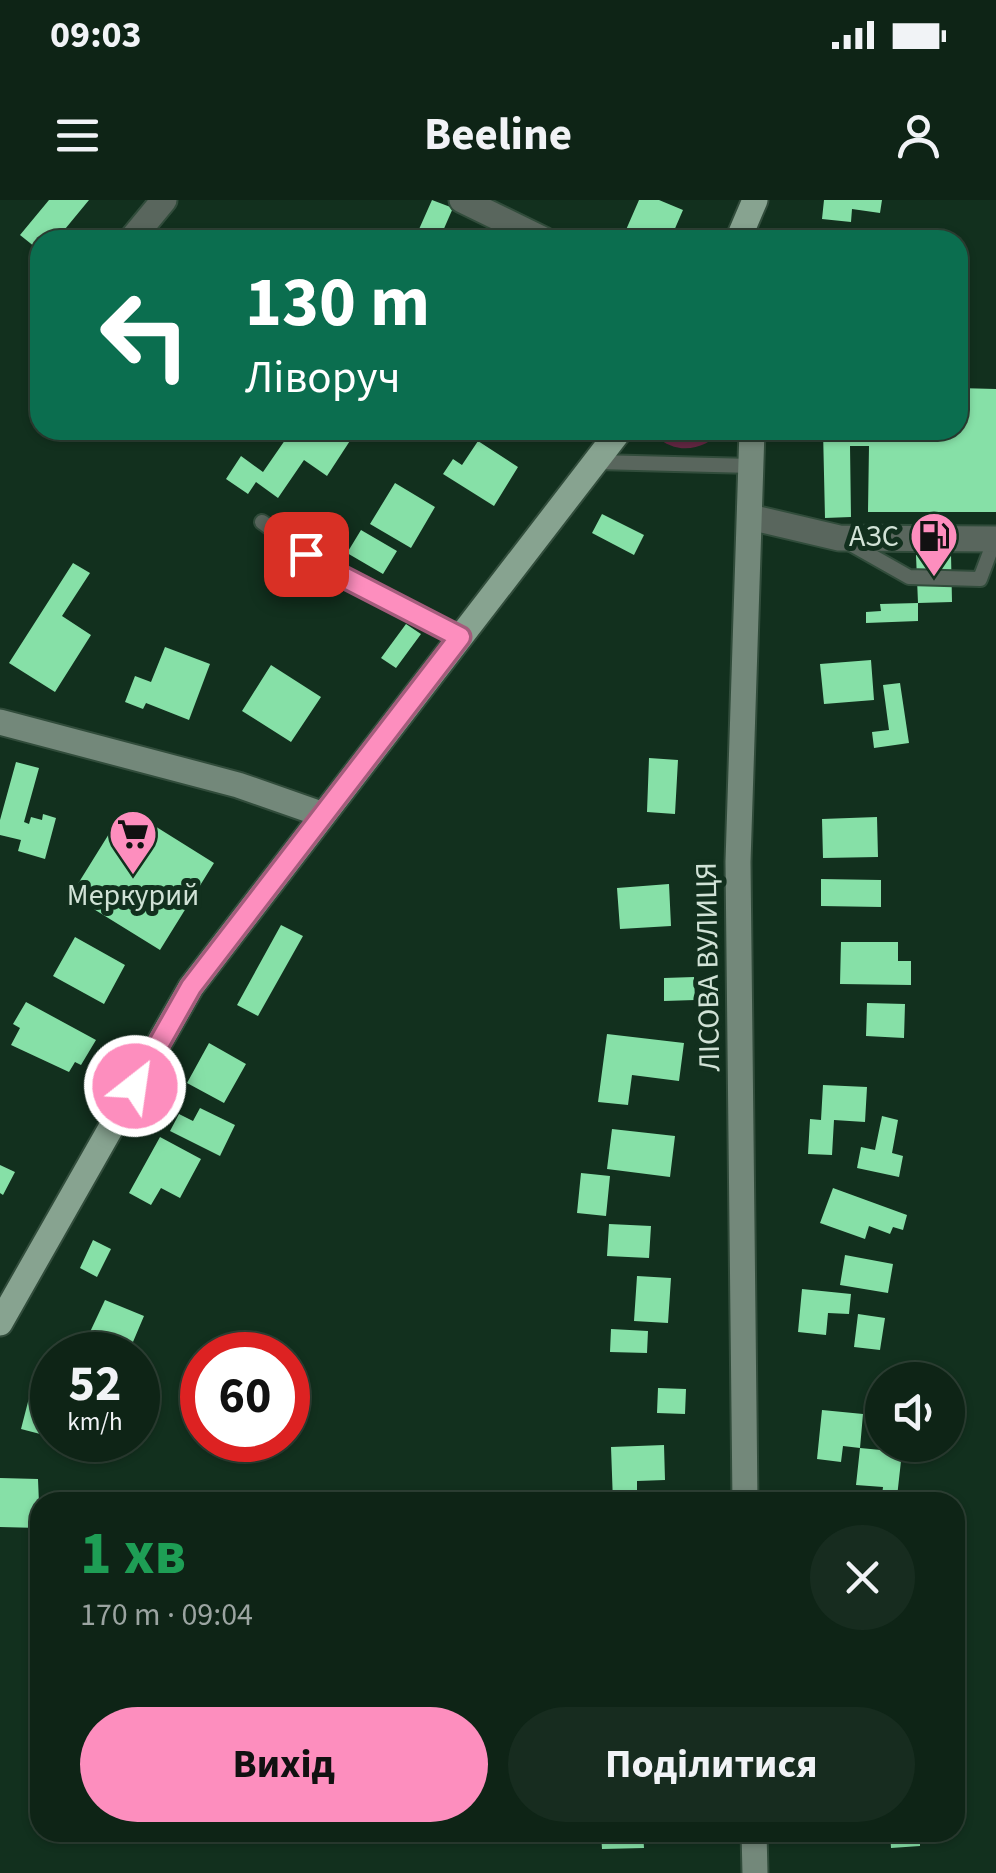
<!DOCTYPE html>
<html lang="uk">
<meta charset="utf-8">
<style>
body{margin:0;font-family:"Source Sans 3",sans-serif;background:#172c1f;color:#f1f3f6;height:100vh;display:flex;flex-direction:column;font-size:38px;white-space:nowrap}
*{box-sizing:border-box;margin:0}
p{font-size:32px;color:#9ba4a1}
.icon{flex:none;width:55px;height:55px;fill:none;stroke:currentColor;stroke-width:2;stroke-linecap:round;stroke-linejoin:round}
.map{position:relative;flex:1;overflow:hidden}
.panel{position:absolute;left:30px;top:1292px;width:935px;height:350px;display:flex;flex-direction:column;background:#0e2416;border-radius:30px;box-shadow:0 2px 8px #0004,0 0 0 2px #2e4135}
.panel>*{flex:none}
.hud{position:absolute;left:30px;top:30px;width:938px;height:210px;border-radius:30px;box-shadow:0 2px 8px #0004,0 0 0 2px #2e4135;background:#0b6e4f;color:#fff;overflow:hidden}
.buttons{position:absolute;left:865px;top:1162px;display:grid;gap:20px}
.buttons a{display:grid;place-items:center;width:100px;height:100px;border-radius:50%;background:#0e2416;box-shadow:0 2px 8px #0004,0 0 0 2px #2e4135;font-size:50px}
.speed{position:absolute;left:30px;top:1132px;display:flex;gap:20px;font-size:50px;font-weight:700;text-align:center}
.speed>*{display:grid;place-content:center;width:130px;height:130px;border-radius:50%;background:#0e2416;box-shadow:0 2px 8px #0004,0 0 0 2px #2e4135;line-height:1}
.speed small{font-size:25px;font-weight:400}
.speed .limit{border:15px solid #d22;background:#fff;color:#111}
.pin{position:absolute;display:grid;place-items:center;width:85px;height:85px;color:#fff;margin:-42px;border-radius:20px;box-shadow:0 5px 15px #0006}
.me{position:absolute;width:110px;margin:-55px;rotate:30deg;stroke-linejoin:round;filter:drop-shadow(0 0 8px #0008)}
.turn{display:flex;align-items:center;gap:35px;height:210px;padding:0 50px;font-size:45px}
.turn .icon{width:130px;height:130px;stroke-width:2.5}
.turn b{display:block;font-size:70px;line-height:85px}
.round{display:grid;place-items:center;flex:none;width:105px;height:105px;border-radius:52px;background:#172c1f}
.summary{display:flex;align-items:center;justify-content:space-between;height:170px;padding:0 50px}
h1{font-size:60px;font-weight:700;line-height:75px;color:#1e9e55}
.action{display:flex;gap:20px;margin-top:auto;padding:20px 50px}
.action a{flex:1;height:115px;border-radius:60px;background:#fd8ebe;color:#111;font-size:40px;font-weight:700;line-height:115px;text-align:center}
.action a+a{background:#172c1f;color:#f1f3f6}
.status{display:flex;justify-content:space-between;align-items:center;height:70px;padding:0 50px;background:#0e2416;direction:ltr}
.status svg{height:28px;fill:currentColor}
header{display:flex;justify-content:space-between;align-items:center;height:130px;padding:0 50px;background:#0e2416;font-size:45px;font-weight:700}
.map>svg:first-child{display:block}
.green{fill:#622742}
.building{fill:#86e0a7}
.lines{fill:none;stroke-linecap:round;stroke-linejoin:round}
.lane-casing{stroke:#314c3b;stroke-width:18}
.street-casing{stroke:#314c3b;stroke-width:29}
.secondary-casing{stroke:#314c3b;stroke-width:29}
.primary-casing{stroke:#314c3b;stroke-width:29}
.lane{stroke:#59665d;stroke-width:14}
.street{stroke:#59665d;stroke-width:25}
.secondary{stroke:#73887a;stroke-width:25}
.primary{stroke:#87a390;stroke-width:25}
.route-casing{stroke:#a45c7c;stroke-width:25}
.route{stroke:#fd8ebe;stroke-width:18}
.labels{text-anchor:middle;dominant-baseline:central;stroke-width:10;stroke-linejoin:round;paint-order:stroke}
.poi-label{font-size:30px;fill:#d1e2d6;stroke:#12301e;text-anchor:end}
.street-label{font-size:30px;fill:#d1e2d6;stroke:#12301e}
</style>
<div class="status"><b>09:03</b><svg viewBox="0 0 49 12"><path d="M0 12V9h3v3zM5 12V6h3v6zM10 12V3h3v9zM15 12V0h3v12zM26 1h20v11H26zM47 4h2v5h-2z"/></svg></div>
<header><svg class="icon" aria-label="menu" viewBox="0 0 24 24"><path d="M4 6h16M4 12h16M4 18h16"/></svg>Beeline<svg class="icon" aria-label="person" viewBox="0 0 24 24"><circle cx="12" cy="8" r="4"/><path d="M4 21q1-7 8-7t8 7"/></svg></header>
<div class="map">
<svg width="996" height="1673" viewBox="0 0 996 1673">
<rect width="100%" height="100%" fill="#12301e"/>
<path class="green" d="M 656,230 L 723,230 C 705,250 677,256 656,236 Z"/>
<path class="building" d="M 49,0 L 89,0 L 56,40 L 40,40 L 40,51 L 20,35 Z
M 432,0 L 453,8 L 439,40 L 416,36 Z
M 639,0 L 659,0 L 683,10 L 670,40 L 622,39 Z
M 824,0 L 882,0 L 880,13 L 852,9 L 851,22 L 822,19 Z
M 967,89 L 968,126 L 958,127 L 958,90 Z
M 958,188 L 996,189 L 996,312 L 868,312 L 869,246 L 850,246 L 851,317 L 825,318 L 823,230 L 958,230 Z
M 292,230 L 317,230 L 323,234 L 325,230 L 357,230 L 327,276 L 304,260 L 278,298 L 256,282 L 248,294 L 226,279 L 241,256 L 263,272 Z
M 478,241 L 518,267 L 494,306 L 443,274 L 453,259 L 462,265 Z
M 395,283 L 435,307 L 411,348 L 370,324 Z
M 602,314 L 644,335 L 634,355 L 592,333 Z
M 361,330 L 397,351 L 383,374 L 347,353 Z
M 951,354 L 952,402 L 918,403 L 916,355 Z
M 73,363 L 90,373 L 62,416 L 91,435 L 55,492 L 9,463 Z
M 918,403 L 918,421 L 866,423 L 866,412 L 881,411 L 880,404 Z
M 406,424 L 421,434 L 396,468 L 381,458 Z
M 165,447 L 210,464 L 189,520 L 146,503 L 143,509 L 125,502 L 135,476 L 151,482 Z
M 871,460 L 874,500 L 824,504 L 820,464 Z
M 271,465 L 321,497 L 291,542 L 242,511 Z
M 900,483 L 909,543 L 874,548 L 872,532 L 889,530 L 883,485 Z
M 649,558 L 678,560 L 675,614 L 647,612 Z
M 16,562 L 39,568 L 24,622 L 29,624 L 31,617 L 42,620 L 43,614 L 56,618 L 45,659 L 18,651 L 21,640 L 0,635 L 0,620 Z
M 877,617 L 878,657 L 823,658 L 822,619 Z
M 142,618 L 214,663 L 160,750 L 71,695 L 112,629 L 129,640 Z
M 821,679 L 881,680 L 881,707 L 821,706 Z
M 669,684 L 671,726 L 620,729 L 617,688 Z
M 281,725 L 303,736 L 258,816 L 237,805 Z
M 75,737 L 125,765 L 104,804 L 53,776 Z
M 841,742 L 898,742 L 898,761 L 911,761 L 911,785 L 840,784 Z
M 694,777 L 695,800 L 664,801 L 664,778 Z
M 26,802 L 96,840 L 81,865 L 75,862 L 69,872 L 11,845 L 20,828 L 13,824 Z
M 867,803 L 905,804 L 904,838 L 866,836 Z
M 607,834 L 684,843 L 679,881 L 632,875 L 628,905 L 598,902 Z
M 209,843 L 246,864 L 224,903 L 187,883 Z
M 823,885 L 867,887 L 865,922 L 834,920 L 832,955 L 808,954 L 810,919 L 821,920 Z
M 200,908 L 235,925 L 220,956 L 170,931 L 179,914 L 193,921 Z
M 882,916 L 898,920 L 892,953 L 903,956 L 899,977 L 857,968 L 861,947 L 875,950 Z
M 612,929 L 675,936 L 670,977 L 607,969 Z
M 160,937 L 201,959 L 180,998 L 161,988 L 151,1005 L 129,993 Z
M 0,965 L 15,972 L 3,995 L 0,993 Z
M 581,973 L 610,976 L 606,1016 L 577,1013 Z
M 833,988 L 907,1015 L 903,1030 L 893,1027 L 890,1034 L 869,1026 L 865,1039 L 820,1023 Z
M 609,1024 L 651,1026 L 649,1058 L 607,1056 Z
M 93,1040 L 111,1049 L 97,1077 L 80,1068 Z
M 845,1055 L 893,1064 L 888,1093 L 840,1085 Z
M 637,1076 L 671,1078 L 668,1123 L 634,1121 Z
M 802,1089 L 851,1094 L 849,1114 L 828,1113 L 826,1135 L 798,1132 Z
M 105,1100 L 144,1116 L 130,1149 L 90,1132 Z
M 858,1114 L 885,1118 L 880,1150 L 854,1147 Z
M 611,1129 L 648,1131 L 647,1153 L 610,1152 Z
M 658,1188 L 686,1189 L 685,1214 L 657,1213 Z
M 29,1198 L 52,1203 L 44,1235 L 21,1229 Z
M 822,1210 L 863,1214 L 860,1248 L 843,1246 L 841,1262 L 817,1259 Z
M 664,1245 L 665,1280 L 637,1281 L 637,1302 L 613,1302 L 611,1247 Z
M 860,1248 L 902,1252 L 897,1297 L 882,1296 L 883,1287 L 856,1285 Z
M 0,1278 L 38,1279 L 40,1328 L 0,1327 Z
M 33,1343 L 40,1343 L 40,1380 L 33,1380 Z
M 601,1632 L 643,1632 L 644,1648 L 602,1649 Z
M 890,1632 L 920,1632 L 920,1646 L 891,1648 Z"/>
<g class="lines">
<g class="lane-casing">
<path id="lane" d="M 597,262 L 752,266
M 262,322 L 327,369 L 460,437
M 849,343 L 909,377 L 980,379 L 995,339"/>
</g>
<g class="street-casing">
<path id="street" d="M 462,0 L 544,40
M 131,40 L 164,0
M 750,317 L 839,338 L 996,339"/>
</g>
<g class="secondary-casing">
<path id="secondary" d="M 0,522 L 238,585 L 321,614
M 745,1302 L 738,662 L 752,230
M 754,1632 L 755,1673"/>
</g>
<g class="primary-casing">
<path id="primary" d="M 738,40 L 755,0
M 0,1123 L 191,787 L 620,230"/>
</g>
<use href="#lane" class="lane"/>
<use href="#street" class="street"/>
<use href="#secondary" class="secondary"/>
<use href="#primary" class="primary"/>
</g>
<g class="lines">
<g class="route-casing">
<path id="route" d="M 135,886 L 191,787 L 460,437 L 328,369 L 306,354"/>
</g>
<use href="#route" class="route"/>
</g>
<defs>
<g id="fuel-pin" transform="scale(2.5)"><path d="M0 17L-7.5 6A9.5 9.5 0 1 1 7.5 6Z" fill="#fd8ebe" stroke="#12301e"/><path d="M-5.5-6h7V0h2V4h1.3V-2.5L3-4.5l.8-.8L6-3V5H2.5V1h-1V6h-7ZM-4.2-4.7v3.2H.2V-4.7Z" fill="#111"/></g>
<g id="supermarket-pin" transform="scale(2.5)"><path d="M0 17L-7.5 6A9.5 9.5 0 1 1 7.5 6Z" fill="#fd8ebe" stroke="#12301e"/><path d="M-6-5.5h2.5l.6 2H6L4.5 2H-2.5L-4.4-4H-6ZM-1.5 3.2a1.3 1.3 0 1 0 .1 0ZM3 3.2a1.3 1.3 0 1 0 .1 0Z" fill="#111"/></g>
</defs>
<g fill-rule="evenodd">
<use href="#fuel-pin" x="934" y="336"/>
<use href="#supermarket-pin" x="133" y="634"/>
</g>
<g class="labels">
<g class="poi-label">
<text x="899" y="336">АЗС</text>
<text x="133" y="695" text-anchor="middle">Меркурий</text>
</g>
<g class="street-label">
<text transform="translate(708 767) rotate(-91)">ЛІСОВА ВУЛИЦЯ</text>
</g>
</g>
</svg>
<div class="buttons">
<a><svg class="icon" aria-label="sound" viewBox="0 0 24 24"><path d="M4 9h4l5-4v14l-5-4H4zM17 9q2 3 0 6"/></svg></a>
</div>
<div class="speed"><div>52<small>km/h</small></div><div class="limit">60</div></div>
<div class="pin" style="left:306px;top:354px;background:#d93025"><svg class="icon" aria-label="arrive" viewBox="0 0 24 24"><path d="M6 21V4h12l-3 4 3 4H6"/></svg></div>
<svg class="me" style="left:135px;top:886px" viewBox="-20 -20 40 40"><circle r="17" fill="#fd8ebe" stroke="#fff" stroke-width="3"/><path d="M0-11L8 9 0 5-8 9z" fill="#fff"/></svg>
<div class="hud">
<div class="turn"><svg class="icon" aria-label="left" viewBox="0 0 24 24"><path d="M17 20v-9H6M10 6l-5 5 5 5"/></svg><div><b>130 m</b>Ліворуч</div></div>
</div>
<section class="panel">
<div class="summary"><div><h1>1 хв</h1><p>170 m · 09:04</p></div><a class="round"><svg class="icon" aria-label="close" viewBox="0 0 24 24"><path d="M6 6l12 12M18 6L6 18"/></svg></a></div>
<div class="action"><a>Вихід</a><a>Поділитися</a></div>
</section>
</div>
